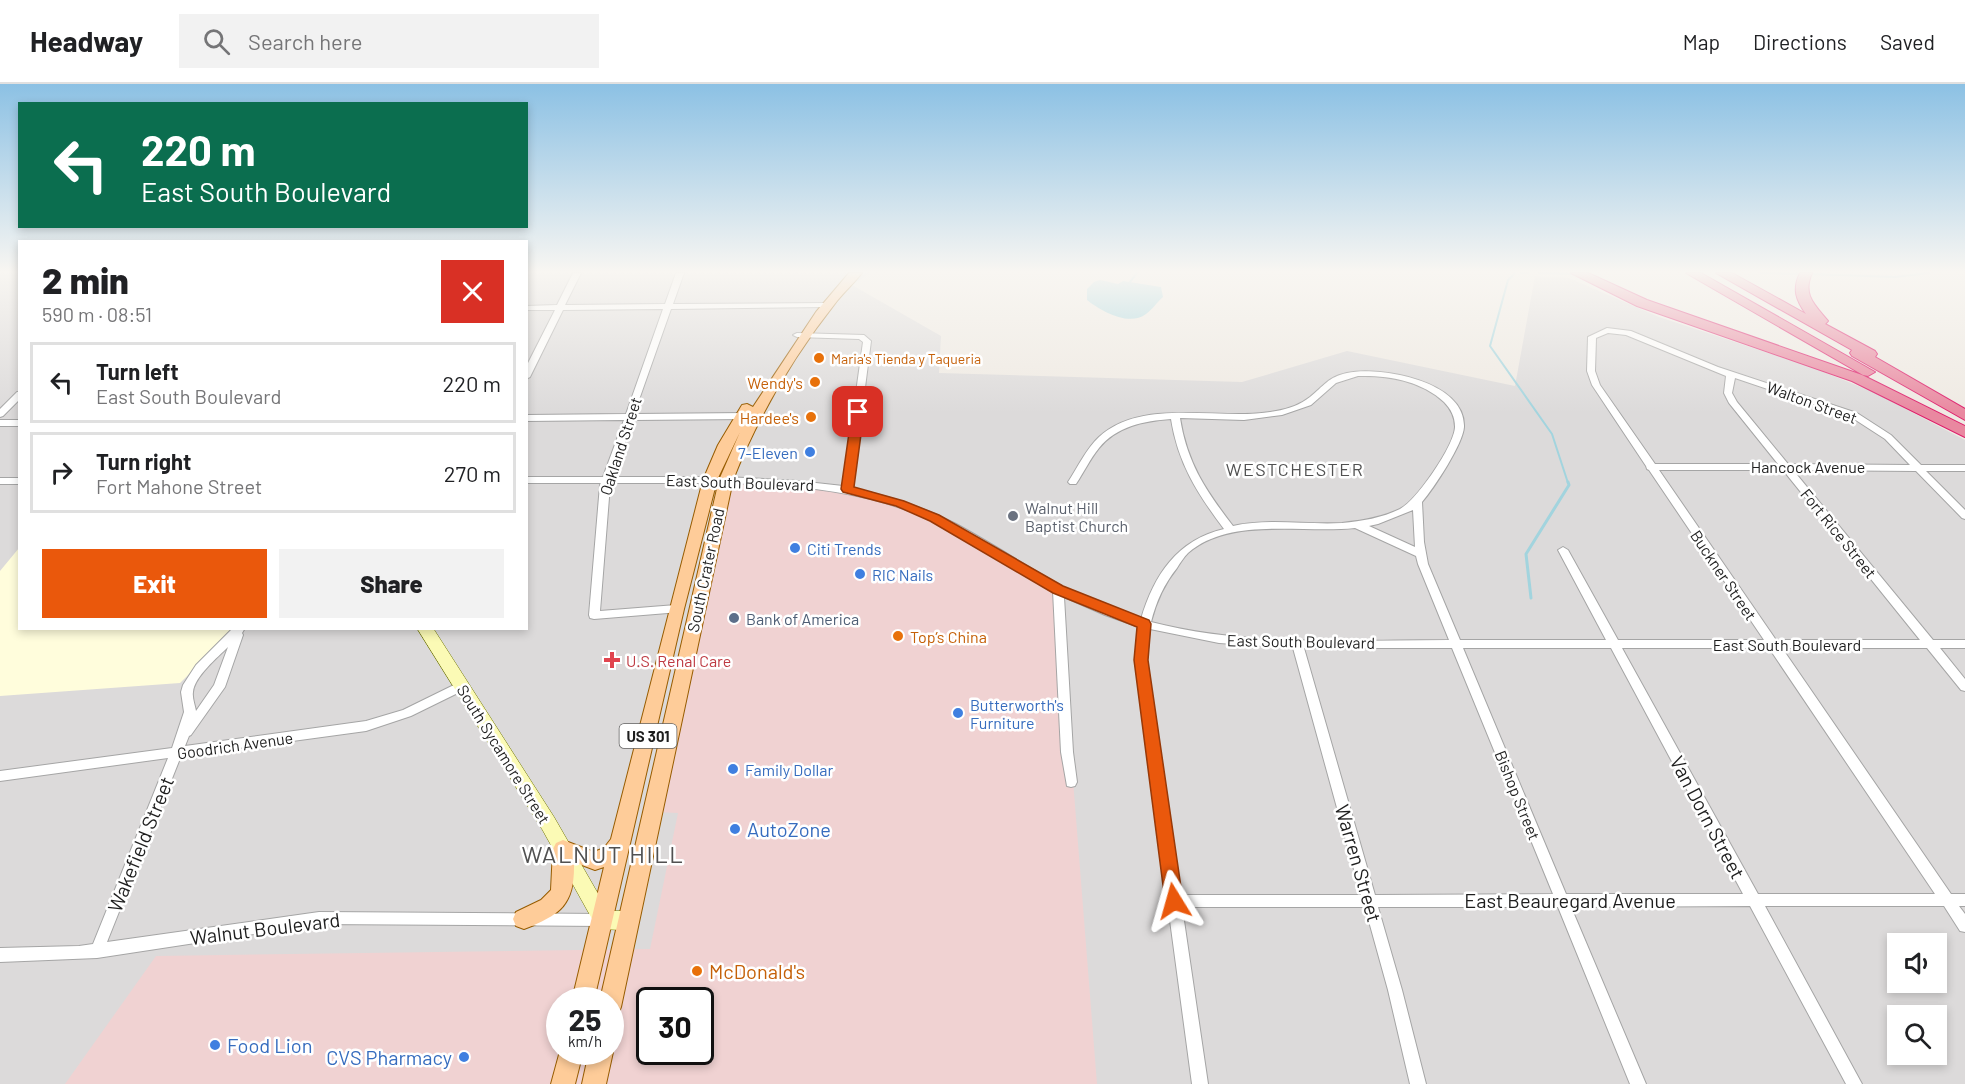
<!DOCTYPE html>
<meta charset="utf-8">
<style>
body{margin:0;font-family:Barlow,sans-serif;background:#f2f2f2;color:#202124;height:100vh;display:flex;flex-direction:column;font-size:22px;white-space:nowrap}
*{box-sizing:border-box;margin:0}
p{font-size:20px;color:#757577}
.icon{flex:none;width:33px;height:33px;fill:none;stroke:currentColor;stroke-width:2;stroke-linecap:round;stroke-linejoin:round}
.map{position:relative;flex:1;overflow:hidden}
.sheet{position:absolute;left:18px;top:156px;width:510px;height:390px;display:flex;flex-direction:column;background:#fff;border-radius:0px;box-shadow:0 3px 9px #0003}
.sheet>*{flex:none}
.banner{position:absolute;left:18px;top:18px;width:510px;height:126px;border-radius:0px;box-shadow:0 3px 9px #0003;background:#0b6e4f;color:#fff;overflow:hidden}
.buttons{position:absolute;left:1887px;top:849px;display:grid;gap:12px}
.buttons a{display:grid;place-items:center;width:60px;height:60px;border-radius:0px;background:#fff;box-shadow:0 3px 9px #0003;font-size:30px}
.speed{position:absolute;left:546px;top:903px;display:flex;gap:12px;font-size:30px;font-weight:700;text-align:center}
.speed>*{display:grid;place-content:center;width:78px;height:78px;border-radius:50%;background:#fff;box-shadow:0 3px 9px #0003;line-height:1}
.speed small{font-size:15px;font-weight:400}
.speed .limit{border:3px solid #111;border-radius:9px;background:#fff;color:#111}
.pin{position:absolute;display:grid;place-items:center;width:51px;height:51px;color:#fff;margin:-26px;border-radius:12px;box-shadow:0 3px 9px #0006}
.me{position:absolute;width:66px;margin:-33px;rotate:352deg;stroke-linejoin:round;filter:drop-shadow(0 0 4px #0008)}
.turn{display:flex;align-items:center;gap:21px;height:126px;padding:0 24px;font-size:27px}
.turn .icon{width:78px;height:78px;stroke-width:2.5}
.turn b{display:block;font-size:42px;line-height:51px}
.round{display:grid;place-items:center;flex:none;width:63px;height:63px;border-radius:0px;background:#f2f2f2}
.headline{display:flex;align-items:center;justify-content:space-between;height:102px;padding:0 24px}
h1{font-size:36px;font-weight:800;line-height:45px}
.cta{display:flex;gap:12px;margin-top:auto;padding:12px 24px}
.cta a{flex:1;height:69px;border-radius:0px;background:#ea580c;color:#fff;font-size:24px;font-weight:800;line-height:69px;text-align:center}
.cta a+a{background:#f2f2f2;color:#202124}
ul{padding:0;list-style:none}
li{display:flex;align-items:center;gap:18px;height:81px;margin:0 12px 9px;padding:0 12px;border:3px solid #e0e0e0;border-radius:0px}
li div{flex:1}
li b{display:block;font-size:22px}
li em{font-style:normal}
header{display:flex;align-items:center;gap:36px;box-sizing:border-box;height:84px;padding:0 30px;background:#fff;border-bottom:2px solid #e0e0e0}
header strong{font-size:28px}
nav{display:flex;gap:33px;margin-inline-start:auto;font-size:21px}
.search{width:420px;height:54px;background:#f2f2f2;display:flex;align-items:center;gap:15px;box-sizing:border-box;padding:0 21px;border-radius:0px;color:#757577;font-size:22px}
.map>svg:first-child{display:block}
.residential{fill:#dcdada;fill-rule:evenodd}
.commercial{fill:#f0d2d2;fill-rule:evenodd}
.education{fill:#fffddc}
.water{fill:#a2d4de}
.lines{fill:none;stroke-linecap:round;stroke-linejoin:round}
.stream-far1{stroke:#a2d4de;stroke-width:2}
.stream{stroke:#a2d4de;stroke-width:3}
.minor-casing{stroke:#a5a5a5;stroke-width:2}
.tertiary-casing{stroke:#a5a5a5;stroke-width:2}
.secondary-casing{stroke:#717702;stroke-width:1}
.primary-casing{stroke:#975c00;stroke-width:2}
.motorway-casing{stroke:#de1f6c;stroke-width:2}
.minor{fill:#fff;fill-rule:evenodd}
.tertiary{fill:#fff;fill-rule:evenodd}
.secondary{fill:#fbfab5;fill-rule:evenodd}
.primary{fill:#fecc99;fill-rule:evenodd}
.motorway{fill:#e988a0;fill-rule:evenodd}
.route{fill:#ea580c;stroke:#983908;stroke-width:1.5}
.food-dot{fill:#e8710a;stroke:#fff;stroke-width:2}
.shop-dot{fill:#3f7fe0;stroke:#fff;stroke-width:2}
.worship-dot{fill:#6b7280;stroke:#fff;stroke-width:2}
.service-dot{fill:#5c6f8a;stroke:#fff;stroke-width:2}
.health-dot{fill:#e0444e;stroke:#fff;stroke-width:2}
.labels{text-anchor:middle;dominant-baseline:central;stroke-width:5;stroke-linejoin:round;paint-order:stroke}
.far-food-label{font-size:14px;fill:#c56008;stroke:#fff;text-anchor:start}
.shield{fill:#fff;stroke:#626262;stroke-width:1.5}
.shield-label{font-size:15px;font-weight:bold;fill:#1e1e1e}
.food-label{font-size:16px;fill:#c56008;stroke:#fff;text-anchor:end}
.street-label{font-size:16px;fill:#1e1e1e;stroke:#fff}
.shop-label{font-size:16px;fill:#366cbe;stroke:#fff;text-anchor:start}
.worship-label{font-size:16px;fill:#5b616d;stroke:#fff;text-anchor:start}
.service-label{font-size:16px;fill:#4e5e75;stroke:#fff;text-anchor:start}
.health-label{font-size:16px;fill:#be3a42;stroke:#fff;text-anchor:start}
.neighbourhood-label{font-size:18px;letter-spacing:1.5px;fill:#515151;stroke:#fff}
.near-street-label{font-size:20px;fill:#1e1e1e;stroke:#fff}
.near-shop-label{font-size:20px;fill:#366cbe;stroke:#fff;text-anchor:start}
.near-food-label{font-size:20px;fill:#c56008;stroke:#fff;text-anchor:start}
.near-quarter-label{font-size:24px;letter-spacing:1.5px;fill:#515151;stroke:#fff}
</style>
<header>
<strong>Headway</strong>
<div class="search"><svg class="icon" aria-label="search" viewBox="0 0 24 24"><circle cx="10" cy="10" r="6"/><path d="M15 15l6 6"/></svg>Search here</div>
<nav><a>Map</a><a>Directions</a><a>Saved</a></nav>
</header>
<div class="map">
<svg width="1965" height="1000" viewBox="0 0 1965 1000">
<rect width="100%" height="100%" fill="#efeae3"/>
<path class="residential" d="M 0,189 L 19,189 L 20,544 L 526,544 L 527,189 L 870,189 L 852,201 L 941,252 L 939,289 L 1242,298 L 1347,267 L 1515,302 L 1535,192 L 1569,194 L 1659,233 L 1814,284 L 1873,308 L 1965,356 L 1965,1000 L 0,1000 ZM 1898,860 L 1936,860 L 1936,898 L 1898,898 ZM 560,916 L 610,916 L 610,968 L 560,968 ZM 650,916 L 700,916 L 700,968 L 650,968 ZM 1898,932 L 1936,932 L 1936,970 L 1898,970 Z"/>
<path class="commercial" d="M 726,396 L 812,399 L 916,426 L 1058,506 L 1097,1000 L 65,1000 L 156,872 L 650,865 L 678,729 L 654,728 ZM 560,916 L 610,916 L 610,968 L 560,968 ZM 650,916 L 700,916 L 700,968 L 650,968 Z"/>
<path class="education" d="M 19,464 L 20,544 L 235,545 L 180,599 L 0,612 L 0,487 Z"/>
<path class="water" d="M 1100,196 L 1118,200 L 1123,197 L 1161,203 L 1163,213 C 1157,218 1152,226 1146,230 C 1129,243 1101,227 1087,216 L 1087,205 L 1094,198 Z"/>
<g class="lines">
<path class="stream-far1" d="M 1515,189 L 1508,196 L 1490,262 L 1552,350 L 1568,399
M 1521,189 L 1529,189
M 1539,189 L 1574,190
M 1761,189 L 1800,190
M 1810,190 L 1895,193 L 1929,189
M 1130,198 L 1137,189"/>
<path class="stream" d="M 1531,514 L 1526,470 L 1569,401 L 1568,398"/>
<g class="minor-casing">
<path id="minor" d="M 573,189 L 581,189 L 565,221 L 665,220 L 676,189 L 684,189 L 673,220 L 827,219 L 831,221 L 827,223 L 671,225 L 634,330 L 748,329 L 752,332 L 748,335 L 633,336 L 610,401 L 600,527 L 676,521 L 681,525 L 680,528 L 594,535 L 590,534 L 589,531 L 600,401 L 624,336 L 526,337 L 526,331 L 626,330 L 663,225 L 563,226 L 530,293 L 526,295 L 526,283 L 555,226 L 526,226 L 526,222 L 557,221 Z
M 1607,244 L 1631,247 L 1718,283 L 1857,329 L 1891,351 L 1921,381 L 1965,381 L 1965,387 L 1926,387 L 1965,426 L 1965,435 L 1962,434 L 1916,387 L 1793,386 L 1933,556 L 1965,556 L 1965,564 L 1940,564 L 1965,595 L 1965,607 L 1961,606 L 1927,564 L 1782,564 L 1951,810 L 1965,810 L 1965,822 L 1959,822 L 1965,830 L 1965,848 L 1960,847 L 1944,822 L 1765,822 L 1862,1000 L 1846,1000 L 1750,822 L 1571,823 L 1646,1000 L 1630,1000 L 1558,823 L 1378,823 L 1402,906 L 1426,1000 L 1410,1000 L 1388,906 L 1365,823 L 1182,823 L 1208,1000 L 1192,1000 L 1135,576 L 1139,543 L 1105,531 L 1064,513 L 1073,668 L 1077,698 L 1075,702 L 1071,703 L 1067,702 L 1061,668 L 1053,507 C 1012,484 974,456 931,436 C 866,406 796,401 726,399 L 721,396 L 726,393 L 798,397 L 843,402 L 863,258 L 859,255 L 797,253 L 793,251 L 797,249 L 864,251 L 871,257 L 852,404 C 888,412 924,423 956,440 C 1018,473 1073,517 1141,535 C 1154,491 1177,456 1224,445 C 1197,409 1178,379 1171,335 C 1144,337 1117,342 1099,364 C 1090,375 1084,388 1076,400 L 1070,400 L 1068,398 C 1078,383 1086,365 1099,353 C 1144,312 1222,338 1276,327 C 1288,325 1300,321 1310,313 C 1324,302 1328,293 1347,289 C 1380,282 1466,297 1464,343 C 1463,360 1434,404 1422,418 L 1424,458 L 1428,480 L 1460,556 L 1606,556 L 1558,466 L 1563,463 L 1568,466 L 1618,556 L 1764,556 L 1649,386 L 1647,385 L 1646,382 L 1592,301 L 1587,287 L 1588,253 ZM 1608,249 L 1626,251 L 1726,292 L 1724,309 L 1729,319 L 1778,380 L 1655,380 L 1600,301 L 1595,287 L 1596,254 ZM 1358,292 C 1388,291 1422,297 1444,318 C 1451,325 1455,333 1455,343 C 1454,362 1417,416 1400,425 C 1382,434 1362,437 1342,439 C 1306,441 1268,434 1233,442 C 1206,407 1187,379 1180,334 L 1244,336 L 1282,331 L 1311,321 L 1336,299 ZM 1735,294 L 1851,333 L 1885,355 L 1910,381 L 1788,380 L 1737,318 L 1732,309 ZM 1659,386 L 1783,386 L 1920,556 L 1776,556 ZM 1413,426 L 1415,463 L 1369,442 L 1378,440 ZM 1355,444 L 1416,472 L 1418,480 L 1449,556 C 1350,556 1248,563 1151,538 C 1156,518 1164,500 1177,484 C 1180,479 1184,473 1188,469 C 1231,432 1303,450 1355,444 ZM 1150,545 L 1219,559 L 1293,564 L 1361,811 L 1180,811 L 1147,576 ZM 1304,564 L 1452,564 L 1553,810 L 1375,811 ZM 1463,564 L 1611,564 L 1743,810 L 1566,810 ZM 1622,564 L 1769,564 L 1935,810 L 1758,810 Z
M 17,308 L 20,308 L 20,315 L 3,332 L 0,333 L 0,325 Z
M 0,336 L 20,336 L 20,342 L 0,342 Z
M 233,544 L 245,544 L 242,549 L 243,551 L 225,603 L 191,651 L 189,652 L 185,662 L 366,637 L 403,626 L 458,599 L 466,599 L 468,602 L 466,605 L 411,632 L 366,647 L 181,672 L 107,858 L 319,828 L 603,830 L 608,832 L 610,836 L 608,840 L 603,842 L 319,840 L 97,874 L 0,878 L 0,864 L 79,862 L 93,860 L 168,674 L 0,697 L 0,687 L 172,664 L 184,628 L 181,608 L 183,601 L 196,581 ZM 228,563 L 214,601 L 196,627 C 195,621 192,614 193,608 C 194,593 218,573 228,563 Z"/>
</g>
<g class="tertiary-casing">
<path id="tertiary" d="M 526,393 L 726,393 L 731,396 L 726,399 L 526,399 Z
M 0,394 L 20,394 L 20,400 L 0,400 Z"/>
</g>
<g class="secondary-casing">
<path id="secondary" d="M 417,544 L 433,544 L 554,733 L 608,827 L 629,827 L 636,830 L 639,836 L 636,842 C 624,847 608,847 596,842 L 542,745 Z"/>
</g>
<g class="primary-casing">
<path id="primary" d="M 849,189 L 862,189 C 854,199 845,207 837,217 C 795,270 758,332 733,396 L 621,923 L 618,931 L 610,934 L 610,916 L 600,916 L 719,396 L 740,348 L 717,396 L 684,525 L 594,916 L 572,916 L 604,783 L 595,786 L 574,778 C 575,820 561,831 524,845 L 516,842 L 513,835 L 516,828 L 541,816 L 551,806 L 553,765 L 556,759 L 563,756 L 594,768 L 604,764 L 611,755 L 703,396 L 718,361 L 742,321 L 747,320 L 753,323 L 816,228 Z
M 610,962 L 613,968 L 606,1000 L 582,1000 L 589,968 L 610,968 Z
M 560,967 L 583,968 L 575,1000 L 551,1000 Z"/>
</g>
<g class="motorway-casing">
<path id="motorway" d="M 1571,189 L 1588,189 L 1647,216 L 1862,291 L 1965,342 L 1965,353 L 1852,297 L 1637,222 Z
M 1686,189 L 1701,189 L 1875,288 L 1868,292 L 1863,291 Z
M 1716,189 L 1732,189 L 1806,230 C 1796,216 1792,205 1800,189 L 1812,189 C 1802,211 1815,221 1828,237 L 1825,240 L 1875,267 L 1877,270 L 1875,273 L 1965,325 L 1965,336 L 1852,272 L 1850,269 L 1852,266 Z"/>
</g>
<use href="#minor" class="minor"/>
<use href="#tertiary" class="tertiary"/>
<use href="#secondary" class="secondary"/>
<use href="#primary" class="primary"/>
<use href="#motorway" class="motorway"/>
</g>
<linearGradient id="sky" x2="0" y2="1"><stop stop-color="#8cc1e4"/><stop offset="0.57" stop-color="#f8f6f2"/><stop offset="1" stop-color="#f8f6f2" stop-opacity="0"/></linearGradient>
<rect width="1965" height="329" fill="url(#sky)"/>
<path class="route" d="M 858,325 L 864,328 L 854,403 L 904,417 L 939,431 L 1063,502 L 1149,536 L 1151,540 L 1148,576 L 1183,817 L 1180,823 L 1174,825 L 1168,823 L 1165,817 L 1134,576 L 1137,543 L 1053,509 L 930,437 L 896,422 L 843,408 L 841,405 L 852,328 Z"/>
<g class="food-dot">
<circle cx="819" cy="274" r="6"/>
<circle cx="815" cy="298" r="6"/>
<circle cx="811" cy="333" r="6"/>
<circle cx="898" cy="552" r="6"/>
<circle cx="697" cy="887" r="6"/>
</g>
<g class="shop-dot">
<circle cx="810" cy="368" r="6"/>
<circle cx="795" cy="464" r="6"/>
<circle cx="860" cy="490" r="6"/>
<circle cx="958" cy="629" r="6"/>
<circle cx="733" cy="685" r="6"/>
<circle cx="735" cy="745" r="6"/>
<circle cx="215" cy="961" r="6"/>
<circle cx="464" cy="973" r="6"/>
</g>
<circle class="worship-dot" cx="1013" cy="432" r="6"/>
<circle class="service-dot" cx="734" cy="534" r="6"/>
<path class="health-dot" d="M609 567h6v6h6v6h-6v6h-6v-6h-6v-6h6z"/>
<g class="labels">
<g class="far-food-label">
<text x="831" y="274">Maria's Tienda y Taqueria</text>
</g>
<rect class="shield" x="619.5" y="640" width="57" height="24" rx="4.5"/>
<g class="shield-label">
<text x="648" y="652">US 301</text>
</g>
<g class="food-label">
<text x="803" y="298">Wendy's</text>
<text x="799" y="333">Hardee's</text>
<text x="910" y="552" text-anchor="start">Top’s China</text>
</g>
<g class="street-label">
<text transform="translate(1812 318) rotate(20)">Walton Street</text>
<text transform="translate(620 362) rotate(-72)">Oakland Street</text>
<text x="1808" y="382">Hancock Avenue</text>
<text transform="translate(740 398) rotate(2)">East South Boulevard</text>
<text transform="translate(1839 449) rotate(51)">Fort Rice Street</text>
<text transform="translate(705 486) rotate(-78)">South Crater Road</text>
<text transform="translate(1724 491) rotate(56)">Buckner Street</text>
<text transform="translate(1301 557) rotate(1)">East South Boulevard</text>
<text x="1787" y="560">East South Boulevard</text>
<text transform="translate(235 661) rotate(-8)">Goodrich Avenue</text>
<text transform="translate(504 670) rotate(58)">South Sycamore Street</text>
<text transform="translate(1518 711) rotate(68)">Bishop Street</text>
</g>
<g class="shop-label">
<text x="798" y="368" text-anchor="end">7-Eleven</text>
<text x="807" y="464">Citi Trends</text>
<text x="872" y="490">RIC Nails</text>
<text x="970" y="620">Butterworth's<tspan x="970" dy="18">Furniture</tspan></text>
<text x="745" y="685">Family Dollar</text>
</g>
<g class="worship-label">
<text x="1025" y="423">Walnut Hill<tspan x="1025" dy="18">Baptist Church</tspan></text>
</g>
<g class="service-label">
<text x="746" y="534">Bank of America</text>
</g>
<g class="health-label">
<text x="626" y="576">U.S. Renal Care</text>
</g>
<g class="neighbourhood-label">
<text x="1295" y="385">WESTCHESTER</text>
</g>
<g class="near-street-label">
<text transform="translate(1708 733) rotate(62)">Van Dorn Street</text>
<text transform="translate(140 760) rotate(-68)">Wakefield Street</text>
<text transform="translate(1359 779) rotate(74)">Warren Street</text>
<text x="1570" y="816">East Beauregard Avenue</text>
<text transform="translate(265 844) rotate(-7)">Walnut Boulevard</text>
</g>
<g class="near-shop-label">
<text x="747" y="745">AutoZone</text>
<text x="227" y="961">Food Lion</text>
<text x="452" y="973" text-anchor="end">CVS Pharmacy</text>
</g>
<g class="near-food-label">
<text x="709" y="887">McDonald's</text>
</g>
<g class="near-quarter-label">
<text x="603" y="769">WALNUT HILL</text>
</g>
</g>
</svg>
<div class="buttons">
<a><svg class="icon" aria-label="sound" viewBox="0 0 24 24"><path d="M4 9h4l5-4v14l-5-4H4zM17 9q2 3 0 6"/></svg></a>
<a><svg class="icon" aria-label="search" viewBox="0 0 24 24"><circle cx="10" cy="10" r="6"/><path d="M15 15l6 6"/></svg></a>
</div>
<div class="speed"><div>25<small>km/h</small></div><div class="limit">30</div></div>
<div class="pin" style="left:858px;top:328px;background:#d93025"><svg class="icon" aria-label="arrive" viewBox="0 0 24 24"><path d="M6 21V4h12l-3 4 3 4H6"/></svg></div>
<svg class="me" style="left:1174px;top:817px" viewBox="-20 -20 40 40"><path d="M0-17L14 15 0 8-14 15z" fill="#ea580c" stroke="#fff" stroke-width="4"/></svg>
<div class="banner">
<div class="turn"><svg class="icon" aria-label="left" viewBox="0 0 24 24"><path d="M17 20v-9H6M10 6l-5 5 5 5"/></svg><div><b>220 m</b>East South Boulevard</div></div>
</div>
<section class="sheet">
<div class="headline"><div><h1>2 min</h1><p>590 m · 08:51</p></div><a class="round" style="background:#d93025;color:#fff"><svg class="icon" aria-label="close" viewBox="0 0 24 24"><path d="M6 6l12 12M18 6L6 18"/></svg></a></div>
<ul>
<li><svg class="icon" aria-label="left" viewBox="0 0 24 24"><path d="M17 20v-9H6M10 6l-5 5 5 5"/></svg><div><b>Turn left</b><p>East South Boulevard</p></div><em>220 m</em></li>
<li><svg class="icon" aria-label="right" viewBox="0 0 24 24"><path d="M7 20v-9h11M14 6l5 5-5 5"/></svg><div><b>Turn right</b><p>Fort Mahone Street</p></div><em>270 m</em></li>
</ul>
<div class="cta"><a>Exit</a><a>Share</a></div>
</section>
</div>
